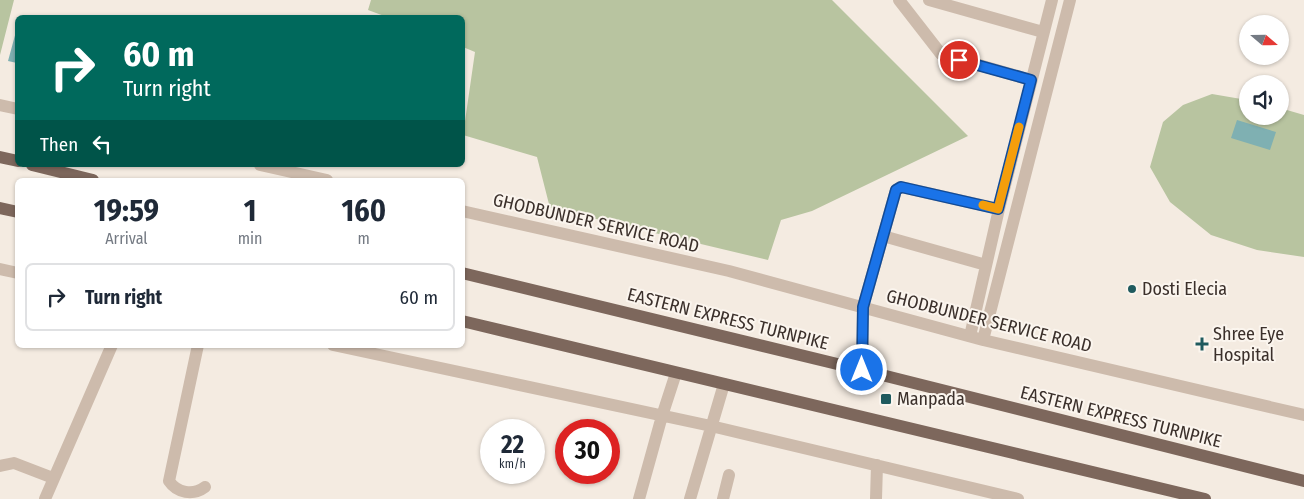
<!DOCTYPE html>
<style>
body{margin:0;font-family:"Fira Sans Condensed",sans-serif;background:#f6f6f7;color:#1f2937;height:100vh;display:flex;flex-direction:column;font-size:19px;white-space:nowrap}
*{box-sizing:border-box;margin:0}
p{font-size:16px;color:#747a83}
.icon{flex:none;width:28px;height:28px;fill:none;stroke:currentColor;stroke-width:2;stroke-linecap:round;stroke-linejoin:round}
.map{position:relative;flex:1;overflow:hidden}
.panel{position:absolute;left:15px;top:178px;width:450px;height:170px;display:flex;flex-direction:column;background:#fff;border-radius:8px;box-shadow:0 1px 4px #0004}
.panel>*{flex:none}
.banner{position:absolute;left:15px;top:15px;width:450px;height:152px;border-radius:8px;box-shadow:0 1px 4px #0004;background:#00695c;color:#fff;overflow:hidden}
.needle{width:32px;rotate:110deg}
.tools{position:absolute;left:1239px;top:15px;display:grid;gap:10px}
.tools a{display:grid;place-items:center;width:50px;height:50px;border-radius:50%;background:#fff;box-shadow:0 1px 4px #0004;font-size:25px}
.speed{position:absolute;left:480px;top:419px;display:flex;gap:10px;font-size:25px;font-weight:700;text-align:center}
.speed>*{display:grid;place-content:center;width:65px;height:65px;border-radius:50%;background:#fff;box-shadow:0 1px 4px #0004;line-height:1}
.speed small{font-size:12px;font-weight:400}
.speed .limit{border:8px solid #d22;background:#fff;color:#111}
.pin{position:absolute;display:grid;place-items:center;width:42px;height:42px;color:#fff;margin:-21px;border:2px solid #fff;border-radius:50%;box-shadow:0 1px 5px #0007}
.me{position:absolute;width:55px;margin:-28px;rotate:0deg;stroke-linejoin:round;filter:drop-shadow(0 0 4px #0008)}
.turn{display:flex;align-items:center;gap:18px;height:105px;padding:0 25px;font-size:22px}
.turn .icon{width:65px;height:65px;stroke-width:2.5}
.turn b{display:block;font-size:35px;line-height:42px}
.then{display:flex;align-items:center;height:48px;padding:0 25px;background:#0003;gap:10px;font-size:19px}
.eta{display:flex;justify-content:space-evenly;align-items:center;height:85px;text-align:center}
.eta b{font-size:30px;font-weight:700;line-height:35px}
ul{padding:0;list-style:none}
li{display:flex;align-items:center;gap:15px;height:68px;margin:0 10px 8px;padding:0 15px;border:2px solid #e0e1e3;border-radius:8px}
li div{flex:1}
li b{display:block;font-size:19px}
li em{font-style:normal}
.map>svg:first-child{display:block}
.green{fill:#b8c4a0}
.water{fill:#7fb0b2}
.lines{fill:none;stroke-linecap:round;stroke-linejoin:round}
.minor{stroke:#cdbbac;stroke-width:12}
.major{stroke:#7d675c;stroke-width:12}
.route-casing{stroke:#114b97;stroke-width:12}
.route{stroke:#1a73e8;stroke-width:9}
.slow{stroke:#f59e0b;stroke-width:9}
.poi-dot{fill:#1f5a5e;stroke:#fbf5ee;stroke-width:2}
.labels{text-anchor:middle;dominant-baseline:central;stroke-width:4;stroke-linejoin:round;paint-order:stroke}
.street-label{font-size:18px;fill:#3b302b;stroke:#fbf5ee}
.poi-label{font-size:18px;fill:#3b302b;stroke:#fbf5ee;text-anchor:start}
</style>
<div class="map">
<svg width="1304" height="499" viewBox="0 0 1304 499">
<rect width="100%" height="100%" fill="#f4ebe1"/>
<path class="green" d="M 0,0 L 14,0 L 0,55 Z
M 371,0 L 832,0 L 968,136 L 812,211 L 781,220 L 768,260 L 550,208 L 537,157 L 463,135 L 475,52 L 463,47 L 462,18 L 387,17 L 368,10 Z
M 1212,94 L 1247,100 L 1248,116 L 1280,116 L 1280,108 L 1304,115 L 1304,257 L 1257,250 L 1211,235 L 1170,202 L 1150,167 L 1163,122 L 1183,105 Z"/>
<path class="water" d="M 17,28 L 18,63 L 17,63 L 8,61 Z
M 1237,120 L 1276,132 L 1270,150 L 1231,138 Z"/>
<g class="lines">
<path class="minor" d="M 899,0 L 941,54 L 1031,80
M 929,0 L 1043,32
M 0,105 L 18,109
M 260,165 L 327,180
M 462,211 L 729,271 L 983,340 L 1304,415
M 883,236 L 986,265
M 0,269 L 18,273
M 970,336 L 999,209 L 1052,0
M 983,340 L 1070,0
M 198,345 L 169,481 C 177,493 193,496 205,487
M 333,345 L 711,426 L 1018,499
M 862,370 L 863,307 L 896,190 L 901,187 L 999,209
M 0,466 L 14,463 L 53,478
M 45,499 L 112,345
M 639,499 L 662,416 L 676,373
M 690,499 L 724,384
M 723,499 L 729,475
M 876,499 L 877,465"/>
<path class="major" d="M 0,157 L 18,161
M 32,165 L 93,180
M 0,208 L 18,212
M 462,273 L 862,370 L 1304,481
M 462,321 L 1205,499"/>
</g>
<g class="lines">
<g class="route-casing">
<path id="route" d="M 862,370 L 863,307 L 896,190 L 901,187 L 998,209 L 1031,80 L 959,60"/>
</g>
<use href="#route" class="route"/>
<path class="slow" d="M 983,205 L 998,209 L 1019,127"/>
</g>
<g class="poi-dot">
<circle cx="1132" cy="289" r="5"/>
<path d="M1199.5 336.5h5v5h5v5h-5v5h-5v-5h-5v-5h5z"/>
<rect x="880" y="393" width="12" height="12" rx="2.5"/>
</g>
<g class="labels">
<g class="street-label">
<text transform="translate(596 223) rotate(13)">GHODBUNDER SERVICE ROAD</text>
<text transform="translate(728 319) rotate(14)">EASTERN EXPRESS TURNPIKE</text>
<text transform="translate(989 321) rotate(14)">GHODBUNDER SERVICE ROAD</text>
<text transform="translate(1121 417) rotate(14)">EASTERN EXPRESS TURNPIKE</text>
</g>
<g class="poi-label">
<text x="1142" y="289">Dosti Elecia</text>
<text x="1213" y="334">Shree Eye<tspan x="1213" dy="21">Hospital</tspan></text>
<text x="897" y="399">Manpada</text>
</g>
</g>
</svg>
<div class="tools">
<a><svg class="needle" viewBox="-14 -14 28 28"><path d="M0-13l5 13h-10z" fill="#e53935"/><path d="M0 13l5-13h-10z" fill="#747a83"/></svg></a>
<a><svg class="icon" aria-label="sound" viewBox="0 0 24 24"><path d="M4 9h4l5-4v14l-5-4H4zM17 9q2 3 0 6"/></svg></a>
</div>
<div class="speed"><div>22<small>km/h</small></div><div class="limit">30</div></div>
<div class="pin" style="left:959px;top:60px;background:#d93025"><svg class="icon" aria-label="arrive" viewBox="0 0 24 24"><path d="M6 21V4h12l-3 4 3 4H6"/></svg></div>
<svg class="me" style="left:862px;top:370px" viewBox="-20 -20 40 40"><circle r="17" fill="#1a73e8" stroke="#fff" stroke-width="3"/><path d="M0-11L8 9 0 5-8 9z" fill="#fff"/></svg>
<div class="banner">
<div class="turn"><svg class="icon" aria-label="right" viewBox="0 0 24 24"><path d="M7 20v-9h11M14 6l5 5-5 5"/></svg><div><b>60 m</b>Turn right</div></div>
<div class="then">Then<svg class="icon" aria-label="left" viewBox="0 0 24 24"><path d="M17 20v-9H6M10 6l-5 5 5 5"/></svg></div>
</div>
<section class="panel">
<div class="eta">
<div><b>19:59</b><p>Arrival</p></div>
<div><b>1</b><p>min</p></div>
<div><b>160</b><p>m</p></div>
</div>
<ul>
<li><svg class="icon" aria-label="right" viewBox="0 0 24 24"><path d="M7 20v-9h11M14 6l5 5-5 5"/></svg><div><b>Turn right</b></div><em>60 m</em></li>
</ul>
</section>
</div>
